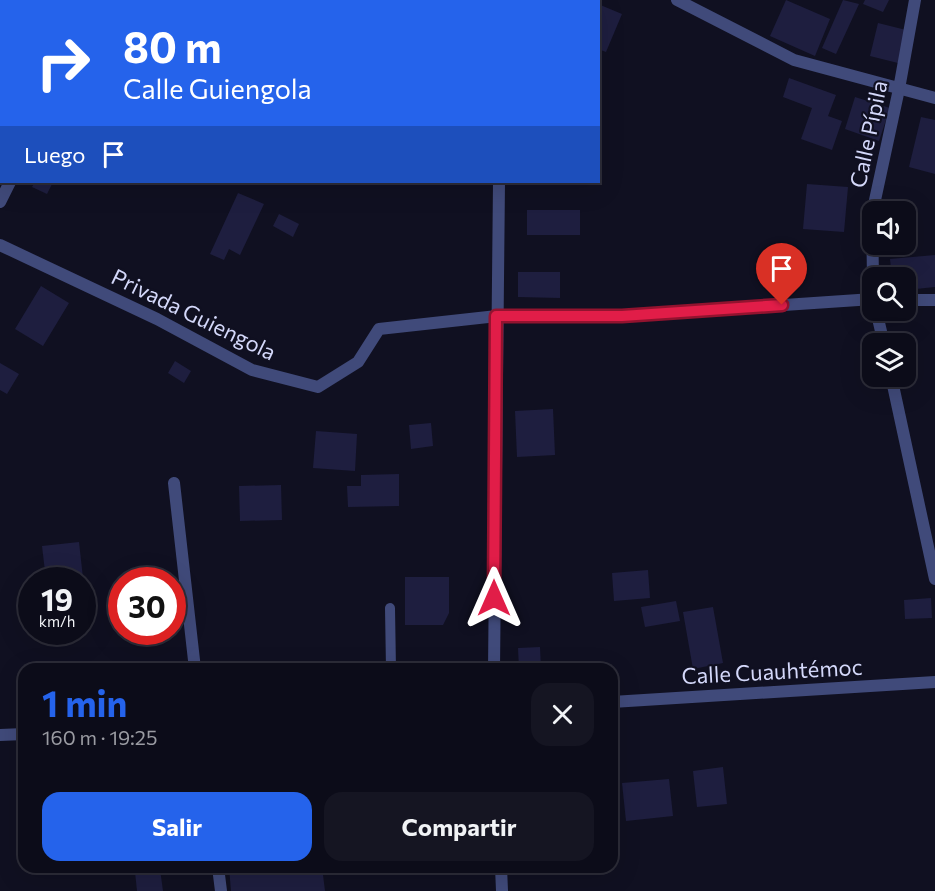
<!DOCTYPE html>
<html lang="es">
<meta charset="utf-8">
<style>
body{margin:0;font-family:Commissioner,sans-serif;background:#151522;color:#f1f3f6;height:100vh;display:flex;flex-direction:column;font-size:22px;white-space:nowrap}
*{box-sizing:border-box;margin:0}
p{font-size:20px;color:#9a9ba2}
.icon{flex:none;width:33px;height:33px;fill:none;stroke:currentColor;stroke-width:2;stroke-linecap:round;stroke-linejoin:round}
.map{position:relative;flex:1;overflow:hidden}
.side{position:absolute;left:18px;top:663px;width:600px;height:210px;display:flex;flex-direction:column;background:#0c0c19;border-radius:18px;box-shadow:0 6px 24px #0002,0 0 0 2px #2c2c38}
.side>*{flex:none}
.guide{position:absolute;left:0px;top:0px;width:600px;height:183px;box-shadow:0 6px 24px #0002,0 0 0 2px #2c2c38;background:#2563eb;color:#fff;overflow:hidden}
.tools{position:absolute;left:862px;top:201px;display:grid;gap:12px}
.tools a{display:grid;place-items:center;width:54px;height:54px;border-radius:12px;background:#0c0c19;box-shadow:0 6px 24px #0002,0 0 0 2px #2c2c38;font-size:30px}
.speed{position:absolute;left:18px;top:567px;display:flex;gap:12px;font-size:30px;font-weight:700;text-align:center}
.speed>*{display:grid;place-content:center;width:78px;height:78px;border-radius:50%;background:#0c0c19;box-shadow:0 6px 24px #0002,0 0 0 2px #2c2c38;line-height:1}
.speed small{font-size:15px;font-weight:400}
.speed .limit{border:9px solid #d22;background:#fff;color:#111}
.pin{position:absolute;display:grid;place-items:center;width:51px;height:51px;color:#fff;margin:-62px -26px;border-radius:50% 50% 50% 0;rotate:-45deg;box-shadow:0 0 6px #0007}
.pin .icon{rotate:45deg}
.me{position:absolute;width:66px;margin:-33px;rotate:0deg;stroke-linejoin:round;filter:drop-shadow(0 0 4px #0008)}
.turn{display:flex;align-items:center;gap:21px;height:126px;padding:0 24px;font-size:27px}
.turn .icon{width:78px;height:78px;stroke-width:2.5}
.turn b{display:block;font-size:42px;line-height:51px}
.then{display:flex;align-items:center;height:57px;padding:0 24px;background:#0003;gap:12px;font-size:22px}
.round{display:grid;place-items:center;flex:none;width:63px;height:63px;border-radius:18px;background:#151522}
.headline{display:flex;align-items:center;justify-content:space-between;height:102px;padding:0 24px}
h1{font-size:36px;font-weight:700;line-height:45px;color:#2563eb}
.cta{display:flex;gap:12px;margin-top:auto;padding:12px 24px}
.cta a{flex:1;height:69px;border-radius:18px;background:#2563eb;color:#fff;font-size:24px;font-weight:700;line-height:69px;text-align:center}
.cta a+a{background:#151522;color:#f1f3f6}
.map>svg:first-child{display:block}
.building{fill:#1e1e3f}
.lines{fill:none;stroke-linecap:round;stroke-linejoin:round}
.lane{stroke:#404a7a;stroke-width:10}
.street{stroke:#404a7a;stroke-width:12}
.route-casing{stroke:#92132f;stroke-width:15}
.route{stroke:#e11d48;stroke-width:10}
.labels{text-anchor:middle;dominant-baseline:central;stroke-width:4.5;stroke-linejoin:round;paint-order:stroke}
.street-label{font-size:22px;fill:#d4d8fa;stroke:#101021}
</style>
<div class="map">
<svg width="935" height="891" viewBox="0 0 935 891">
<rect width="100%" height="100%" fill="#101021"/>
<path class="building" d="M 786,0 L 830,19 L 815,56 L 770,36 Z
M 843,0 L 859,4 L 836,54 L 822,48 Z
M 865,0 L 889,0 L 883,12 L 863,4 Z
M 598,4 L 622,14 L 606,52 L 598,49 Z
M 878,23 L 906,30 L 898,63 L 870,56 Z
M 789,78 L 836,95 L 828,116 L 842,121 L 832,150 L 801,139 L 812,108 L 783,97 Z
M 855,97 L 890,108 L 879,141 L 845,129 Z
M 921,117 L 935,120 L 935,174 L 909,167 Z
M 35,182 L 53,182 L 47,194 L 32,187 Z
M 807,184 L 848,187 L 844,232 L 803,229 Z
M 238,193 L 264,204 L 240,255 L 229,249 L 224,260 L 210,254 Z
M 527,210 L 580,210 L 580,235 L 527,235 Z
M 279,214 L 299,224 L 293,237 L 273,226 Z
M 935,255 L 935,287 L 906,290 L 906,278 L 892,278 L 890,259 Z
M 518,272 L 560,272 L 560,298 L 518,297 Z
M 41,286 L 69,303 L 43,346 L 15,329 Z
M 175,361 L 191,371 L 184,383 L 168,373 Z
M 0,363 L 19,374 L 7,394 L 0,390 Z
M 553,409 L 555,455 L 517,457 L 515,411 Z
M 431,423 L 433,446 L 411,449 L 409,425 Z
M 316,431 L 357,434 L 355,471 L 313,468 Z
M 399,474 L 399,506 L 348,507 L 347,486 L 361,486 L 361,475 Z
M 281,485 L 282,520 L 240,521 L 239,486 Z
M 79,542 L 83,578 L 46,580 L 42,546 Z
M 648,570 L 650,598 L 614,601 L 612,573 Z
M 405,577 L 449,577 L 449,613 L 443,625 L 405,625 Z
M 931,598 L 932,618 L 905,619 L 904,600 Z
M 676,601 L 680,621 L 645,627 L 641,607 Z
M 713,607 L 723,663 L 693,669 L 683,612 Z
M 540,647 L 541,669 L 519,669 L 518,648 Z
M 723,767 L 727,804 L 697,807 L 693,771 Z
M 669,779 L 673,816 L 626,821 L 622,783 Z
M 229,867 L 322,867 L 325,891 L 231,891 Z
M 160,869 L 163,891 L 137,891 L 135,872 Z"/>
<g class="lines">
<path class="lane" d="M 390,608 L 391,669"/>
<path class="street" d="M 677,0 L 794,60 L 935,98
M 96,2 L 97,0
M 529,2 L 530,0
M 0,202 L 10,182
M 0,245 L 157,319 L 252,370 L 318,387 L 358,362 L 379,329 L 497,316 L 622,316 L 873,299
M 873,278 L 872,214 L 899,89 L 915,0
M 906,300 L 935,300
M 876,310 L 884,344
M 891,376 L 935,579
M 174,483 L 195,669
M 494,669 L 499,182
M 612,702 L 935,682
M 0,735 L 24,734
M 218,867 L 221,891
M 501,867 L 502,891"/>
</g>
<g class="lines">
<g class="route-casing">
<path id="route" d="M 494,598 L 496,316 L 622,316 L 782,305"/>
</g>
<use href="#route" class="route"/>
</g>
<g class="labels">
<g class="street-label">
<text transform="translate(868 134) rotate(-78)">Calle Pípila</text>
<text transform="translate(194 314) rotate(26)">Privada Guiengola</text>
<text transform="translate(772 671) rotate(-3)">Calle Cuauhtémoc</text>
</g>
</g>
</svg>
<div class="tools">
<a><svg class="icon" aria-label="sound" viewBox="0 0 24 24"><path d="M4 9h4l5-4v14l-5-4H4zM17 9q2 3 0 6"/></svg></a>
<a><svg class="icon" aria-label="search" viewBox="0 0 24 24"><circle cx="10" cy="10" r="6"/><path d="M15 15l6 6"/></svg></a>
<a><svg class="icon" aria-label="layers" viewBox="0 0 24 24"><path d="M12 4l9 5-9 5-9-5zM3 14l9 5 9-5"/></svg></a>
</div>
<div class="speed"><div>19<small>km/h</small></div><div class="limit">30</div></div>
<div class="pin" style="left:782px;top:305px;background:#d93025"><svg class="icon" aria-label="arrive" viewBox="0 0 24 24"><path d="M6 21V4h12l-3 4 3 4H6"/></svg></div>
<svg class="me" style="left:494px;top:598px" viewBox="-20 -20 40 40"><path d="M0-17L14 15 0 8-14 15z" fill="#e11d48" stroke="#fff" stroke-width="4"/></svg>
<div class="guide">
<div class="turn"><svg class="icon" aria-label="right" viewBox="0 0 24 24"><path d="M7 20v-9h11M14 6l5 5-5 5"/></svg><div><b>80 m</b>Calle Guiengola</div></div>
<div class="then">Luego<svg class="icon" aria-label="arrive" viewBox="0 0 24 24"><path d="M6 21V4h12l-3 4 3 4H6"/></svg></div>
</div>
<section class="side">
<div class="headline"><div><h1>1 min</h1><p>160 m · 19:25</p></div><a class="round"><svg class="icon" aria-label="close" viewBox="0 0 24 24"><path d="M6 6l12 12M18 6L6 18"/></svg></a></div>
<div class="cta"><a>Salir</a><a>Compartir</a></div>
</section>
</div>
